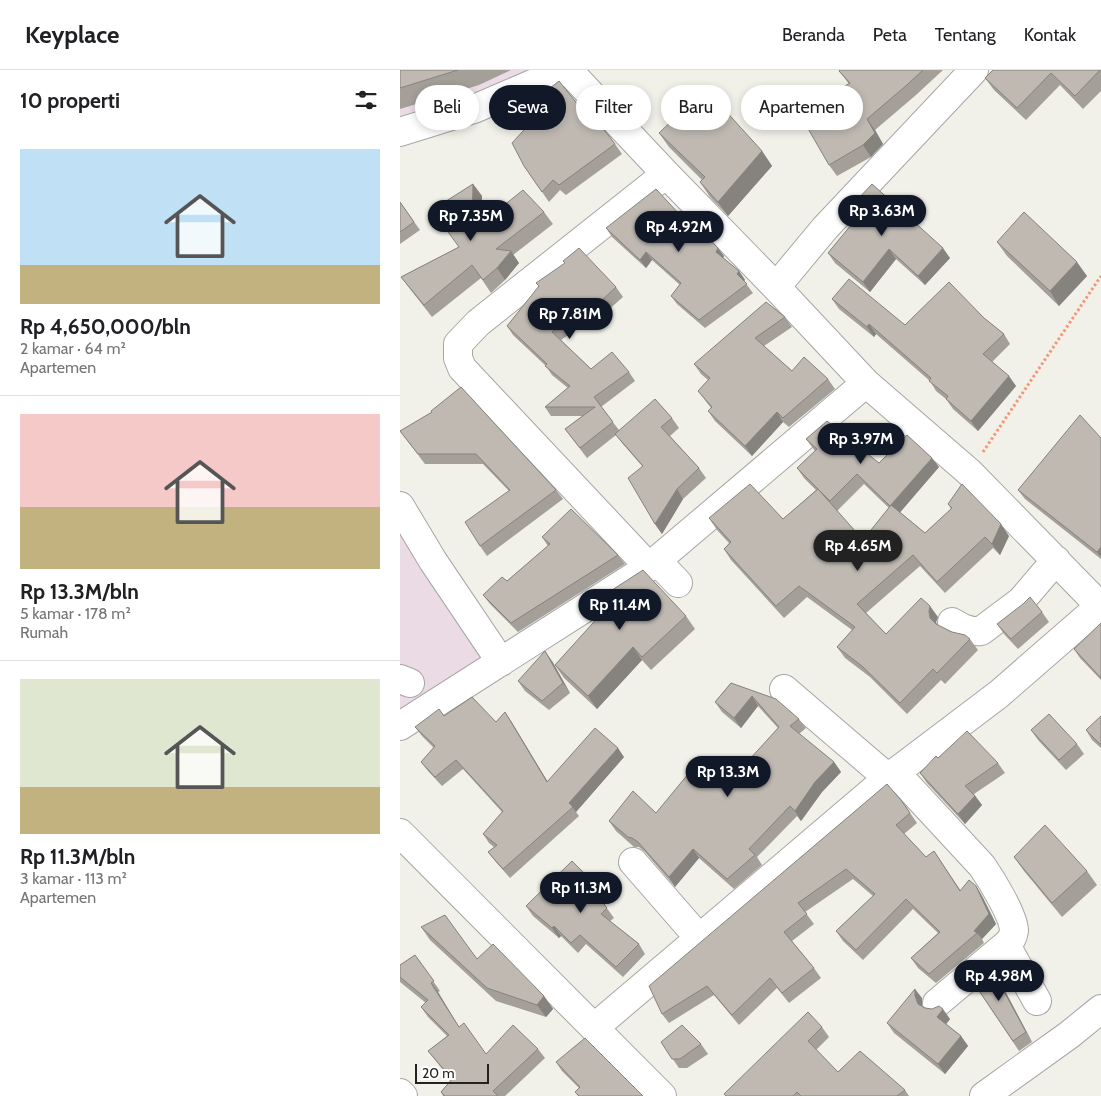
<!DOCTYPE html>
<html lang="id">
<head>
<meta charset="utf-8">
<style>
  :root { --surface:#fff; --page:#f2f2f2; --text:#202124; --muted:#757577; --line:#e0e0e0; --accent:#111827 }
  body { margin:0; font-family:Cabin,sans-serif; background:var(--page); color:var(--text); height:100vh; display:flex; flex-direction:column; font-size:19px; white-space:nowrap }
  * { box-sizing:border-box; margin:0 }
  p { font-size:16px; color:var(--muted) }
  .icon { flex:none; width:28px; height:28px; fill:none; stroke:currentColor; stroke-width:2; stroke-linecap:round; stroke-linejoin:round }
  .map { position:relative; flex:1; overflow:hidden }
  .drawer { display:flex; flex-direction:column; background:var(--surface); width:400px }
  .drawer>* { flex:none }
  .top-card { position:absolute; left:15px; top:15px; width:475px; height:45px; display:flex; gap:10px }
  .scale { position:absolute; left:15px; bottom:12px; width:74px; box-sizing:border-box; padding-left:5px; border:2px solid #222; border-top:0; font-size:14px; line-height:18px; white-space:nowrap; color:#222; -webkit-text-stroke:4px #fff; paint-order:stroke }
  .price { position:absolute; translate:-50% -42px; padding:0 11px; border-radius:18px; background:var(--accent); color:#fff; font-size:16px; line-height:32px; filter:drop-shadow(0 1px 2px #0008) }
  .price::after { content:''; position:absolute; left:50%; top:30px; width:15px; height:11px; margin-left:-8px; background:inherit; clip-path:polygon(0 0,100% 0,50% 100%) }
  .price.current { background:#222; color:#fff }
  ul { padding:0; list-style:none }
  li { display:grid; align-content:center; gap:10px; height:265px; padding:0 20px }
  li+li { border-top:1px solid var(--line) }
  li span { display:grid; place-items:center; height:155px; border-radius:0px; color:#555 }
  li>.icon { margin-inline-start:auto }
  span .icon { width:90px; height:90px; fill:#fffc; stroke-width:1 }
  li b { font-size:21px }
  h2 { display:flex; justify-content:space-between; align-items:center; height:60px; padding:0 20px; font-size:21px }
  .pill { padding:0 18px; border-radius:22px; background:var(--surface); box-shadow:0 2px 8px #0003; font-size:18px; line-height:45px }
  .pill.current { background:var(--accent); color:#fff }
  header { display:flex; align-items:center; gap:30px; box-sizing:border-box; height:70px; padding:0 25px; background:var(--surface); border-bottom:1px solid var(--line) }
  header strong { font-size:24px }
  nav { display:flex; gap:28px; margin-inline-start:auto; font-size:18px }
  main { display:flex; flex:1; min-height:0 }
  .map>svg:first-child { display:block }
  .industrial { fill:#eadbe5 }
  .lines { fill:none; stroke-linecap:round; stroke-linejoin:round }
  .minor-casing { stroke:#a6a6a6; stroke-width:30 }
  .path { stroke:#f69676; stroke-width:3; stroke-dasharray:2.5 2.5; stroke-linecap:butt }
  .minor { stroke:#fff; stroke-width:28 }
  .wall { fill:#a49f99; fill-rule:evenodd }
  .shaded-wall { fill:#86827d }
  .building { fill:#bfb9b2; stroke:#86827d }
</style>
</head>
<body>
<header>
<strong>Keyplace</strong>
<nav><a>Beranda</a><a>Peta</a><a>Tentang</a><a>Kontak</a></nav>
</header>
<main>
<section class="drawer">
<h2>10 properti<svg class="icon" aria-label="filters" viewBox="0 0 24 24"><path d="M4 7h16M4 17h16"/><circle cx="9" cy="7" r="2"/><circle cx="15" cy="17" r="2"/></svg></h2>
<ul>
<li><span style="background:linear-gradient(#bfe0f5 75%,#c2b280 0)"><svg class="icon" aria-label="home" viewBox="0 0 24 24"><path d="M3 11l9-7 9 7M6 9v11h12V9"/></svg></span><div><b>Rp 4,650,000/bln</b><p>2 kamar · 64 m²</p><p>Apartemen</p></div></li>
<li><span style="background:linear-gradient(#f6c9c9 60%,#c2b280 0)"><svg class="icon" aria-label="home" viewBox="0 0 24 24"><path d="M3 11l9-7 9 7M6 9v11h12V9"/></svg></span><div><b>Rp 13.3M/bln</b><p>5 kamar · 178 m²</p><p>Rumah</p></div></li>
<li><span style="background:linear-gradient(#dfe7d0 70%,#c2b280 0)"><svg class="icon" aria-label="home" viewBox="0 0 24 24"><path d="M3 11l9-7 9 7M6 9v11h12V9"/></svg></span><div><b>Rp 11.3M/bln</b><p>3 kamar · 113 m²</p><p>Apartemen</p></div></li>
</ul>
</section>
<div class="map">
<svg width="701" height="1026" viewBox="0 0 701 1026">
  <rect width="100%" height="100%" fill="#f1f0e9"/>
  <!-- industrial -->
  <path class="industrial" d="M0,0H164L0,61Z
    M0,423L101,592L0,657Z"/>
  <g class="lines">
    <defs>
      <path id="minor" d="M168,0L266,104L376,217L466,313L569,402L701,537
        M0,62L74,39L165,0
        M376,217L425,158L574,0
        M0,436L33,491L101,592
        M257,491L278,513
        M249,497L62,298L58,288V274L78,253L266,104
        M552,552C562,558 569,562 581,561L621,531L656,490
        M0,609L10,613
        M384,619L488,708
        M0,656L249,497L466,313
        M495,702L582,796C591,809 614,846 614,861C613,867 610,872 606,875L537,933
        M0,763L262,1026
        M233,792L300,869
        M606,875L637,931
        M195,957L488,708L599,624L700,536
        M0,1023L3,1026
        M584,1026L669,965L701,939"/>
    </defs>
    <!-- minor casing -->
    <use href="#minor" class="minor-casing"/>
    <!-- path -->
    <path class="path" d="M583,382L701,206"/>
    <!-- minor -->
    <use href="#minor" class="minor"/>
  </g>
  <!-- wall -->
  <path class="wall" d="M0,0H111L79,15L0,39Z
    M440,0H543L516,25L475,60L483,74L471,87L437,106L429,95L449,14L439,1Z
    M593,0H701V21L683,39L660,15L626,50L594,20L585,8Z
    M125,38L195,56L215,74L222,84L166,125L160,120L149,132L124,96L134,50Z
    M259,63L362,81L372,96L328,146L310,127L300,112L302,110L269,77Z
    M73,114L82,126L81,154L144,142L153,154L113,185L119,193L105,210L91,223L81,208L32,247L10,219L1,207L59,177Z
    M0,132L20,160L0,174Z
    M280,145L324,186L323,188L339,201L345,210L344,211L353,223L305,258L277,234L271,226L280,215L252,190L246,198L212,167L206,158Z
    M442,146L550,188L525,215L496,189L470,222L435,193L428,183L450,157Z
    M597,172L687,206L659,236L607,186Z
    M216,217L223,227L206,242L204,241L161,270L191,299L229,302L235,311L201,337L219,360L272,348L279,358L270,366L299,398L306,408L283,429L262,464L255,454L242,396L222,373L216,365L187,388L165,359L182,346H151L145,337L168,318L152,305L146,296L113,265L107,256Z
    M432,229L505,255L584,248L604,264L610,274L592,292L616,316L578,361L553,339L546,329L536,321L530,311L476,264L474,267L439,239Z
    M385,247L392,257L364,276L392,301L428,309L435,319L389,357L383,352L352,386L315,351L308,341L311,338L298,321L308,310L301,304L294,294Z
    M32,342L156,420L163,429L87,486L80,476L109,421L83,394H25L0,361Z
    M701,368V489L625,429L618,420Z
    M406,369L479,393L539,397L500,442L525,463L551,439L548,434L609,466L600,485L593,478L545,523L520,496L466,543L486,564L538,547L536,552L537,555L552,562L570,569L578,580L545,614L541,610L507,644L470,607L445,588L437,577L452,560L407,527L384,548L331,490L324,479L329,473L317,460L309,448L383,449L416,420L404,408L397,398L415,381ZM464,414L489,438L463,470L437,441Z
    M142,467L218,485L225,494L118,562L90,534L83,525L107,511L148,476Z
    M192,533L286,546L295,559L251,600L242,590L197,639L164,608L155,595L201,545Z
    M642,542L649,552L618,579L604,564L597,554Z
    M701,553V610L680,588L674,579Z
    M152,591L170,623L149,640L125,621L118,611Z
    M331,613L399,649L406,658L399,664L434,692L441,702L422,722L401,751L397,746L357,787L362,795L334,819L299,788L275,817L245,782L239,777H234L216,761L209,751L256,743L328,719L378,658L358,636L341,658L322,642L315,632Z
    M44,646L96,652L111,651L148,712L224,687L176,742L179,746L110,808L95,791L88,782L94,777L89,773L83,764L102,742L63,699L42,716L28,701L21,692L34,678L22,666L15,657Z
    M701,646V678L692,670L686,660Z
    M631,660L677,674L684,684L666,700L638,670Z
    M538,688L598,693L605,703L574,724L582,735L565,754L527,713L520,703Z
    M501,730L517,753L504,764L526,787L534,781L561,821L576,816L582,826L596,854L582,869L584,873L536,913L518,898L511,888L538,863L513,839L463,890L443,871L436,861L473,826L453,809L405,842L414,854L392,871L414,898L421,908L389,933L377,918L339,955L314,925L269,953L262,944Z
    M614,787L687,801L697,815L662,847L624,801Z
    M201,823L198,826L214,848L210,851L239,874L245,884L223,907L186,874L178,883L161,866L159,868L133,846L126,836Z
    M21,857L144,926L153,939L146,947L96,931L30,870Z
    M15,885L40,921L38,922L59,957L86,984L138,979L145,988L105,1026H43L41,1022L51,1010L28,981L47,966L28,947L21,937L26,933L0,912V895Z
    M596,904L632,972L619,981L571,909Z
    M522,928V936L550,949L546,954L561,966L568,976L545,1004L494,963L487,953Z
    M422,957L429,967L416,980L438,1002L505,1020L509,1026H325Z
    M261,972L301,974L308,984L287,998H279Z
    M156,992L243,1026H178L175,1022L179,1018L162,1001Z"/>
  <!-- shaded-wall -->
  <path class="shaded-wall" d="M467,49L475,60L483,74L471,87L463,75Z
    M362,81L372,96L328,146L318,132Z
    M73,114L82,126L80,173L72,161Z
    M318,178L324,186L322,190L316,182Z
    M543,178L550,188L525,215L518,206Z
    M489,179L496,189L470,222L463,212Z
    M111,181L119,193L105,210L97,198Z
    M246,182L252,190L246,198L240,190Z
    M677,192L687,206L659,236L650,221Z
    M339,201L345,210L343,212L337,204Z
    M469,254L476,264L474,267L467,257Z
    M609,306L616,316L578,361L571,351Z
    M377,342L383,352L352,386L345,376Z
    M532,388L539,397L497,446L490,436Z
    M277,419L283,429L262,464L255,454Z
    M601,454L609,466L600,485L592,474Z
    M701,477V487L697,482Z
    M530,536L538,547L536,552L538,559L530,548L529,541Z
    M233,577L242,590L197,639L188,626Z
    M145,581L152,591L170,623L163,613Z
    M352,626L358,636L341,658L334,648Z
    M105,642L111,651L153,721L147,712Z
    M218,678L224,687L176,742L169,733Z
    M434,692L441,702L422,722L401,751L395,741L415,712Z
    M575,726L582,735L565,754L558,744Z
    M293,779L299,788L275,817L269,807Z
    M194,813L201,823L197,826L191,816Z
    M576,816L582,826L596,854L582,869L577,863L574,861Z
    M154,856L161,866L159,868L152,858Z
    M589,894L596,904L632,972L626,962Z
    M31,913L38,922L65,967L59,957Z
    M515,919L522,928V936L518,934L515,926Z
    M144,926L153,939L146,947L137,935Z
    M543,939L550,949L544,957L537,947Z
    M561,966L568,976L545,1004L538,994Z"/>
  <!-- building -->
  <path class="building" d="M0,0H58L0,18Z
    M440,0H523L508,14L467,49L475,63L463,75L429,95L399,43L450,13L439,1Z
    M593,0H700L675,26L651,3L617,38L585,8Z
    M159,11L195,56L198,52L215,74L159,115L153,110L142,122L124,96L112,73L134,49L125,38Z
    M303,21L322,37L362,81L318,132L300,112L305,107L259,63Z
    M73,114L72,161L123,120L144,142L96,179L111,181L97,198L83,210L72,195L24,235L1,207L59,177L32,140Z
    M472,114L543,178L518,206L489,179L463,212L428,183L451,155L442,146Z
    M256,119L280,145L283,141L318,178L316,182L339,201L337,204L347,214L299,250L271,226L281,213L246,182L240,190L206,158Z
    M0,132L14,152L0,162Z
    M624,142L677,192L650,221L597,172Z
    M179,178L216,217L199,233L198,231L152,262L191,299L212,282L229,302L194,327L213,352L180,378L165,359L195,337H145L170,316L145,296L147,294L107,256L139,216L136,213L165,193L163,191Z
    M449,209L505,255L549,212L584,248L604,264L583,284L609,306L571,351L546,329L548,326L529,311L531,308L469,254L467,257L432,229Z
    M366,232L385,247L355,268L392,301L404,287L428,309L383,348L377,342L345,376L308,341L312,337L298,321L310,308L294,294Z
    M61,317L156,420L80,476L65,452L110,420L76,384H18L0,361L32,342L31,341Z
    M255,329L272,348L261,357L299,398L277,419L255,454L228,408L243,396L215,364Z
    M680,345L701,368V477L697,482L618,420Z
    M427,351L479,393L507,365L532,388L490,436L457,404L430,431L397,398L417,379L406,369Z
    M350,414L383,449L418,419L463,470L491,435L525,463L552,438L548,434L562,414L601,454L592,474L585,467L537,512L513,485L457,534L486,564L521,528L530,536L529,541L530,548L536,554L552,562L565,565L570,569L537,603L533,599L500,633L462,596L437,577L455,557L399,516L376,536L324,479L331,472L309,448Z
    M171,439L218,485L111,553L83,525L102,507L107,511L150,474L142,467Z
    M243,500L286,546L242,587L233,577L188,626L155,595L202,543L192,533Z
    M630,527L642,542L611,569L597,554L623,534Z
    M701,553V608L674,579Z
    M145,581L163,613L142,631L118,611Z
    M331,613L376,629L399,649L390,656L434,692L415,712L395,741L390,736L349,779L355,785L327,809L293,779L269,807L238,772L232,768L228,767L209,751L233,721L256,743L298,692L328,719L338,702L379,657L352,626L334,648L315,632Z
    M72,627L96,652L105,642L147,712L195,658L218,678L169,733L173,737L103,799L88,782L97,775L83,764L103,741L56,690L35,707L21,692L35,676L15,657L39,639L44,646Z
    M649,644L677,674L659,690L631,660Z
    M701,646V675L686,660Z
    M567,661L598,693L565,716L575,726L558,744L520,703L536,686L538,688Z
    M487,714L501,730L510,743L496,755L526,787L534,781L560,821L569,810L576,816L589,844L574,861L577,863L529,904L511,888L540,862L506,829L456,880L436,861L475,824L446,799L398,833L407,844L384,862L414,898L382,923L370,908L332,945L307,916L262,944L249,916Z
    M645,755L687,801L652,833L614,787Z
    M172,791L194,813L191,816L207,838L201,844L239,874L216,897L180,865L171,873L154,856L152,858L126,836Z
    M45,845L77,889L93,874L144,926L137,935L87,918L21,857Z
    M15,885L34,911L31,913L59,957L64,953L86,984L113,955L138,979L93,1021L98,1026H45L41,1022L52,1009L28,981L49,965L21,937L28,930L0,907V895Z
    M589,894L626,962L613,971L571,909Z
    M515,919V926L518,934L525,938L532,939L539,936L543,939L537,947L561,966L538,994L487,953Z
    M408,942L422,957L408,971L438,1002L460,981L505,1020L497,1026H401L397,1022L393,1026H326L324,1024Z
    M282,955L301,974L280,989H272L261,972Z
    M185,968L243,1026H179L175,1022L180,1017L156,992Z"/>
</svg>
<div class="scale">20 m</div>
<b class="price" style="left:482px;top:167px">Rp 3.63M</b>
<b class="price" style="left:71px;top:172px">Rp 7.35M</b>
<b class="price" style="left:279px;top:183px">Rp 4.92M</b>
<b class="price" style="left:170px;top:270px">Rp 7.81M</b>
<b class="price" style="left:461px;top:395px">Rp 3.97M</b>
<b class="price current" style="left:458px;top:502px">Rp 4.65M</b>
<b class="price" style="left:220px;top:561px">Rp 11.4M</b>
<b class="price" style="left:328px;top:728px">Rp 13.3M</b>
<b class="price" style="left:181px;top:844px">Rp 11.3M</b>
<b class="price" style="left:599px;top:932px">Rp 4.98M</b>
<div class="top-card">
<a class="pill">Beli</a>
<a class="pill current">Sewa</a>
<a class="pill">Filter</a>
<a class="pill">Baru</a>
<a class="pill">Apartemen</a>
</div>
</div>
</main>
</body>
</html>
